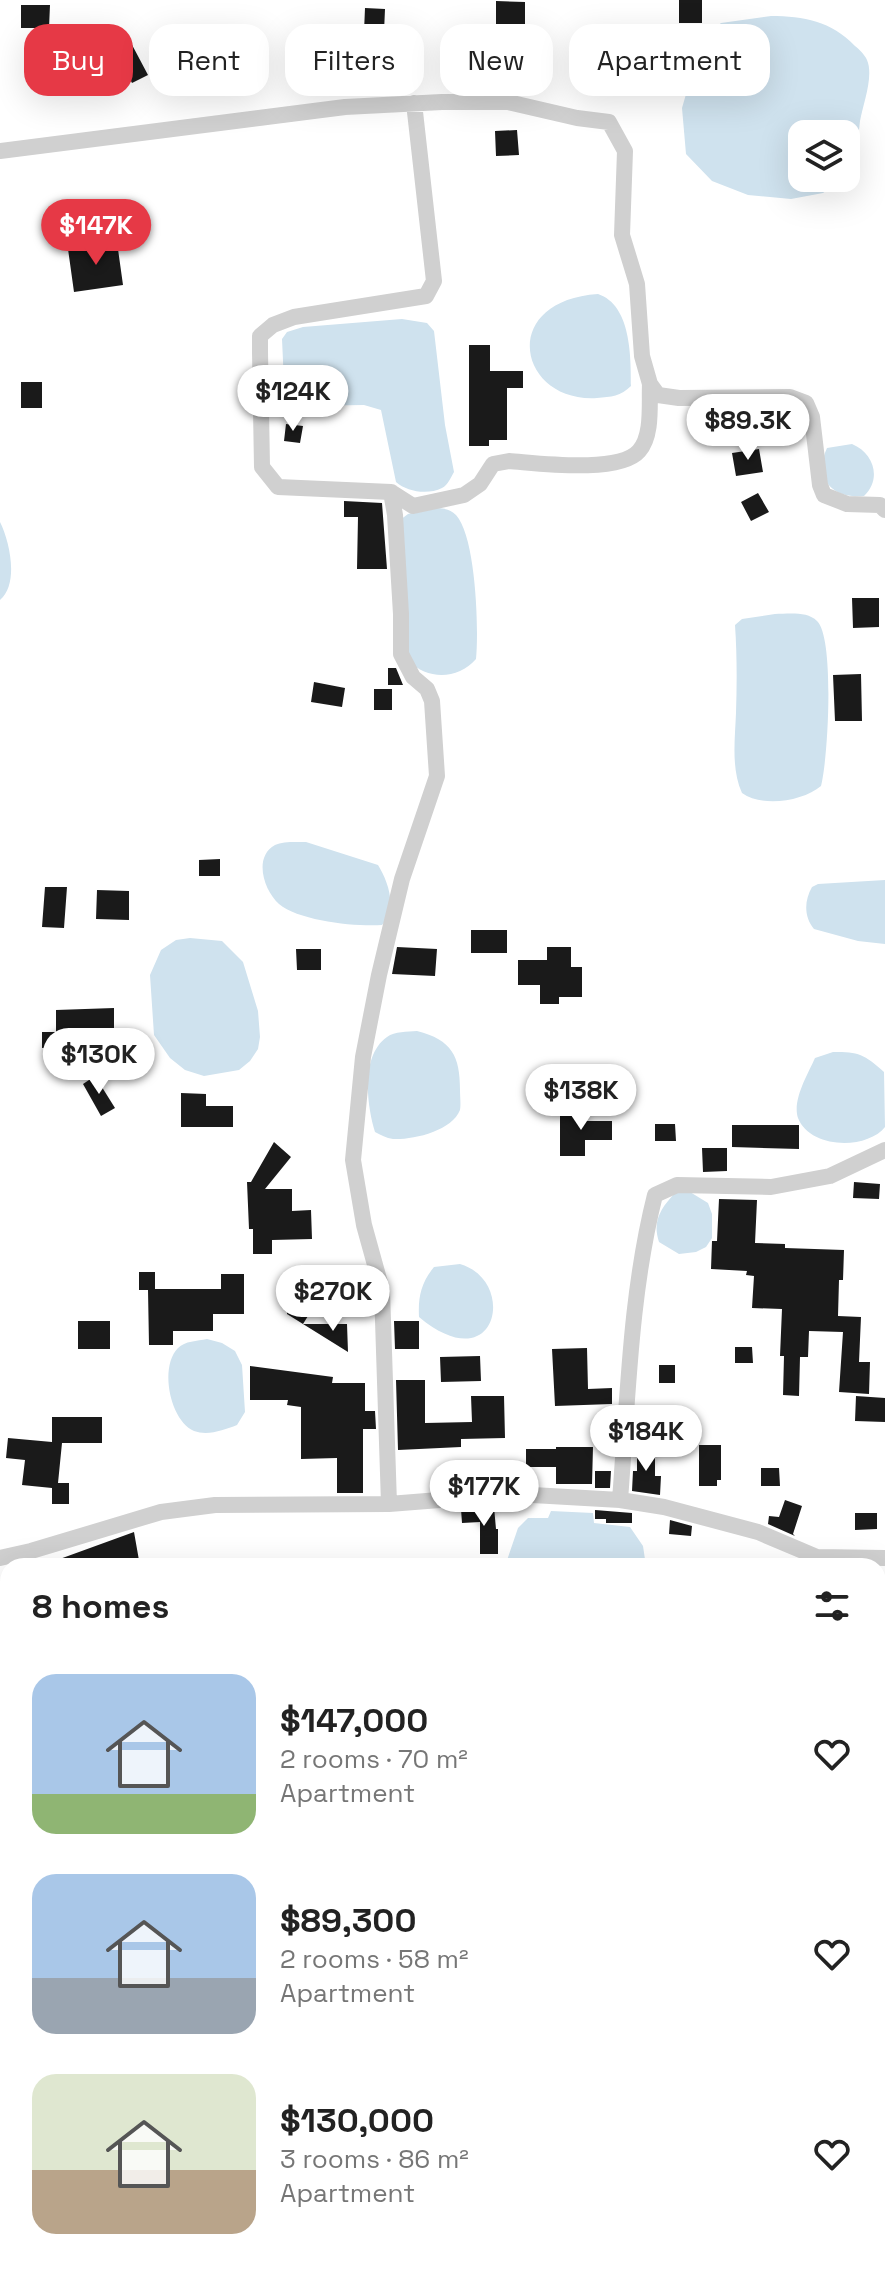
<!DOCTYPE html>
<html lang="en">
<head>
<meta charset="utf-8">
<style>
  :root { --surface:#fff; --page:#f2f2f2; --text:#222; --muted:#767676; --accent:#e63946 }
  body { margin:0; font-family:"Space Grotesk",sans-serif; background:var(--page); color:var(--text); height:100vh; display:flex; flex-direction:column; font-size:30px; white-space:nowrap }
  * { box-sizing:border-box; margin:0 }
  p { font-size:26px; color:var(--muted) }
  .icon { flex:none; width:44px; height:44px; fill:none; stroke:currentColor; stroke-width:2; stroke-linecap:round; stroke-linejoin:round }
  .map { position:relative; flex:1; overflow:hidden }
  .drawer { position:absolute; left:0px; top:1558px; width:886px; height:714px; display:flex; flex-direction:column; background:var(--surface); border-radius:24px 24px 0 0; box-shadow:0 8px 32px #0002 }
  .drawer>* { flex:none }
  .hud { position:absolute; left:24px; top:24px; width:838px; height:72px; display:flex; gap:16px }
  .buttons { position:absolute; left:788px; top:120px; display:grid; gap:16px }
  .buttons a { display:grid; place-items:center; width:72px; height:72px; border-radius:16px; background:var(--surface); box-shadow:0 8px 32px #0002; font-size:40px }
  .price { position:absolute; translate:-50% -68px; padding:0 18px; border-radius:28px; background:#fff; color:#222; font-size:26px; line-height:52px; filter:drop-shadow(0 2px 4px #0008) }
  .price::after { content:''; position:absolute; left:50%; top:48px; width:24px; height:18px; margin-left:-12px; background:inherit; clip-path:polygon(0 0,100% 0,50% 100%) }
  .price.active { background:var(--accent); color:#fff }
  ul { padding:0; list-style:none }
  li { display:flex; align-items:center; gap:24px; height:200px; padding:0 32px }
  li span { display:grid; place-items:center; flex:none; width:224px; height:160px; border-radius:24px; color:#555 }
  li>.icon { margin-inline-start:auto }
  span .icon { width:96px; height:96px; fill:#fffc; stroke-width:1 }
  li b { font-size:34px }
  h2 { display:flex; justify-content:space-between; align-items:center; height:96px; padding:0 32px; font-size:34px }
  .chip { padding:0 28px; border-radius:24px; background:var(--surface); box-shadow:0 8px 32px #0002; font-size:28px; line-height:72px }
  .chip.active { background:var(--accent); color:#fff }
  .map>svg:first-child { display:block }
  .water { fill:#cfe2ee }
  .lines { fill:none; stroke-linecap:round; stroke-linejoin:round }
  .canal { stroke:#cfe2ee; stroke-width:20 }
  .building { fill:#1a1a1a }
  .minor { stroke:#d0d0d0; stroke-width:16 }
  .tertiary { stroke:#d0d0d0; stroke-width:20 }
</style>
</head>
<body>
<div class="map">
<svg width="885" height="2271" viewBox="0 0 885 2271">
  <rect width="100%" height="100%" fill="#fff"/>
  <!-- water -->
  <path class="water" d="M771,16C804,16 831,21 855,46C859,49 865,55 867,60C874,76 863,104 860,121C858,138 857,161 846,175V134H802V178H843L823,193L791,199L748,195L712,181L686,154L682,108L702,39L721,23Z
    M598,294C631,305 631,356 631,386C621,396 611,397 597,398C518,403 497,301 598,294Z
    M402,319L427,323L434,331L445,425L454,472C451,477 448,485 442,488C428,495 407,492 396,482L381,410L364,405L299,406L287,395L284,383L282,339L287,332L303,327Z
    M852,444C874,453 882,479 864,496C832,499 813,478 827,448Z
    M432,508C441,508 449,508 456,515C476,537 479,629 476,659C458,680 427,680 409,661L400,520L408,514Z
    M0,522C10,542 19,584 0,600Z
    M775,614C788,614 807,611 817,621C835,638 828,760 821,786C803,801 763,808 742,793C731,769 735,739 736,713C737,683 737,654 735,625L742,619Z
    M306,842L378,865C388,881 398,909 382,925C357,927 299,921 279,904C264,891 253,857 275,845C283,841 297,842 306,842Z
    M885,880V944L858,941L814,929C804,917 804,901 812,887L818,884Z
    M190,938L222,941L243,962L258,1011L260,1037L258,1049L250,1061L239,1070L204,1076L185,1070L170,1058L154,1035L150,975L161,950L176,940Z
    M417,1031C452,1040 460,1056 460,1090C460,1096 461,1105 460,1110C452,1131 413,1140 393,1139C386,1138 381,1135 375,1132C367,1106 360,1056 387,1037C395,1031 407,1032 417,1031Z
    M833,1052C859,1052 864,1054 884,1072L885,1127C867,1150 810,1149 798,1118C792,1100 808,1074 815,1058Z
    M690,1192L708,1203L712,1214V1238L706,1247L696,1252L679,1254L659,1242C652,1221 661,1208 675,1193Z
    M460,1264C518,1281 497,1382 419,1317C418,1297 421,1283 434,1267Z
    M207,1339L222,1343L235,1351L242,1365L245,1412L237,1425C224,1430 208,1436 194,1431C170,1421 159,1367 178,1348C185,1341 197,1341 207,1339Z
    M551,1511L593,1513L594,1523L630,1527L643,1546L646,1566H505L518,1528L528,1518H548Z"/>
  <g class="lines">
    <!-- canal -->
    <path class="canal" d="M0,2006L8,2035
      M99,2264L103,2271"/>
  </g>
  <!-- building -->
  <path class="building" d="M679,0H702V23H679Z
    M496,1L525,2V27L496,26Z
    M21,5H50L49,28H21Z
    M365,8L385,9L384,32H364Z
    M130,41L148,75L132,83L114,49Z
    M517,130L519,155L496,156L495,131Z
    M117,242L123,285L74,292L68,249Z
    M469,345H490V371H523V388H507V440H489V446H469Z
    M21,382H42V408H21Z
    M286,424L303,426L300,443L284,441Z
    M759,449L763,472L736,476L732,453Z
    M758,493L769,512L751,521L741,502Z
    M344,501L382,503L387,569H357L358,517H344Z
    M852,598H879V627L853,628Z
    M388,668H396L403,685H388Z
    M861,674L862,721H835L833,675Z
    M314,682L345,688L342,707L311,702Z
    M374,689H392V710H374Z
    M220,859V876H199V860Z
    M45,887H67L64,928L42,927Z
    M97,890L129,891V920L96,919Z
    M471,930H507V953H471Z
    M397,947L437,949L435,976L392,974Z
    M547,947H571V967H582V997H559V1004H540V985H518V960H547Z
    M296,949H321V970H297Z
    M114,1008V1040H88V1054H65V1047L42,1048V1032H56V1010Z
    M95,1076L115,1108L101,1116L83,1084Z
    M181,1093L206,1094V1106H233V1127H181Z
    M560,1111H586V1121H612V1140H585V1156H560Z
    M655,1124H675L676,1141H655Z
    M732,1125H799V1149L732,1147Z
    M274,1142L291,1157L265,1189H292V1211L311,1210L312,1239L272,1240V1254H253V1229H249L247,1182H251Z
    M702,1148H727V1171L703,1172Z
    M854,1182L880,1184L879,1199L853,1198Z
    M719,1199L757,1200L755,1243L785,1244V1248L844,1250L843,1280H839L838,1316L861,1317L859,1362H870L869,1394L839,1392L843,1332L809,1331L808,1357H800L799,1396L783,1395L784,1356H780L782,1309L752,1308L754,1276L746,1275L747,1271L711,1269L712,1241H717Z
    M139,1272H155V1289H221V1274H244V1314H213V1331H173V1345H149L148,1290H139Z
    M304,1284L318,1293L309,1306L313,1308L303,1324L287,1314V1308Z
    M78,1321H110V1349H78Z
    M394,1321H419V1349H395Z
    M303,1324H347L348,1352Z
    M735,1347H752L753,1363H735Z
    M587,1348L588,1389L612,1388V1404L555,1406L552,1349Z
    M480,1356L481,1381L441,1382L440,1357Z
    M659,1365H675V1383H659Z
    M250,1366L333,1377L332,1383H365V1411H375L376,1429H363V1493H337V1458L301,1459V1407L287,1405L288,1400H250Z
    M396,1380H425V1423L472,1422L471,1396H504L505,1438L461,1439V1447L398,1450Z
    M856,1396L885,1398V1422L855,1421Z
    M52,1417H102V1443H62L58,1483H69V1504H52V1488L22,1485L25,1460L6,1458L8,1438L52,1442Z
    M699,1445H721V1480H717V1486H699Z
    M556,1447H593L592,1484H556V1467H526V1449H556Z
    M637,1449H655V1476H661L660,1495L632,1491L633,1471H637Z
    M761,1468H779L780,1486H761Z
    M595,1471H611L610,1488H595Z
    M785,1500L802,1506L793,1534L795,1536L768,1524L769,1516L779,1517Z
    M494,1507L496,1529H498V1554H480V1522L462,1523L461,1509Z
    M595,1510L632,1513V1523H606V1519H595Z
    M855,1513H877V1529L855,1530Z
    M670,1520L692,1526L691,1536L669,1534Z
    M134,1532L140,1566H47L46,1564Z"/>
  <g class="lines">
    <!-- minor -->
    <path class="minor" d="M0,151L345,107L442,102H508L577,118L609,122L625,151L622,235L637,284L642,356L650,384L658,395L679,398L790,397L806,403L812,417L820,485L824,495L847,504L880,505L885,510
      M391,492L413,506L464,495L480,484L493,464L509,461C538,463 619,474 639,451C653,435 649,404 650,384
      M620,1500C628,1398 630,1294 655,1195L677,1185L771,1187L830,1176L885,1150
      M389,1504L382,1290L364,1225L353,1160L363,1057L379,975L402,879L437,776L432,701L427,689L413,677L401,654V614L395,515L391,492L278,487L262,467L260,352V336L273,325L294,317L426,296L434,281L414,103
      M0,1558L31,1551L161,1512L215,1505L389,1504L515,1494L620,1500L664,1507L758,1532L817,1557L885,1558
      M487,2271L502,2267L663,2271"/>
    <!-- tertiary -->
    <path class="tertiary" d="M0,2105L8,2128
      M54,2264L57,2271"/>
  </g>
</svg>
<div class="buttons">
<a><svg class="icon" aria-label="layers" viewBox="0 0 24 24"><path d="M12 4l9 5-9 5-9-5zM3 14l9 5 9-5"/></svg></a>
</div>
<b class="price active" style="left:96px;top:267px">$147K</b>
<b class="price" style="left:293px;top:433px">$124K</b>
<b class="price" style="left:748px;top:462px">$89.3K</b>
<b class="price" style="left:99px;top:1096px">$130K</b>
<b class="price" style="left:581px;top:1132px">$138K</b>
<b class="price" style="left:333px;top:1333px">$270K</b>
<b class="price" style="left:646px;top:1473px">$184K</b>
<b class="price" style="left:484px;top:1528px">$177K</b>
<div class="hud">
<a class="chip active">Buy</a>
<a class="chip">Rent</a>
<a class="chip">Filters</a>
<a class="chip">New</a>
<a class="chip">Apartment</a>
</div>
<section class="drawer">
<h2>8 homes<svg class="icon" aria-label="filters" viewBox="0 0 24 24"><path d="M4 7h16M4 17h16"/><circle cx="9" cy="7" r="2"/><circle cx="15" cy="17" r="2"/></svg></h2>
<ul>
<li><span style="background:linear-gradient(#a9c7e8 75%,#8fb573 0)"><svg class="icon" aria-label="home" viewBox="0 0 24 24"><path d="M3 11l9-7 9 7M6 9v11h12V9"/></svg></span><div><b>$147,000</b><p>2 rooms · 70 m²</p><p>Apartment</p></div><svg class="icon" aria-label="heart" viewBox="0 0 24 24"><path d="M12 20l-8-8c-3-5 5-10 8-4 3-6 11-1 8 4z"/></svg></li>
<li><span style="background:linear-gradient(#a9c7e8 65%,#9aa5b1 0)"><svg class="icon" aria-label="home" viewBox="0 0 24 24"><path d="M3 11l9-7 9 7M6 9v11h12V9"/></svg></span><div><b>$89,300</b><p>2 rooms · 58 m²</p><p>Apartment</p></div><svg class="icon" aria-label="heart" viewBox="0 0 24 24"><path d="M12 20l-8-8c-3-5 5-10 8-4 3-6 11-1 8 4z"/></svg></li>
<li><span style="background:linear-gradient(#dfe7d0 60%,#b9a48a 0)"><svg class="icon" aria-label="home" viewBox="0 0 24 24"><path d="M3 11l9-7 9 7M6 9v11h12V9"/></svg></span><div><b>$130,000</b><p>3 rooms · 86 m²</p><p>Apartment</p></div><svg class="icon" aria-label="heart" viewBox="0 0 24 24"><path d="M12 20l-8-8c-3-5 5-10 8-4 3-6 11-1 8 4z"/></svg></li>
</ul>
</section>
</div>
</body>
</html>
